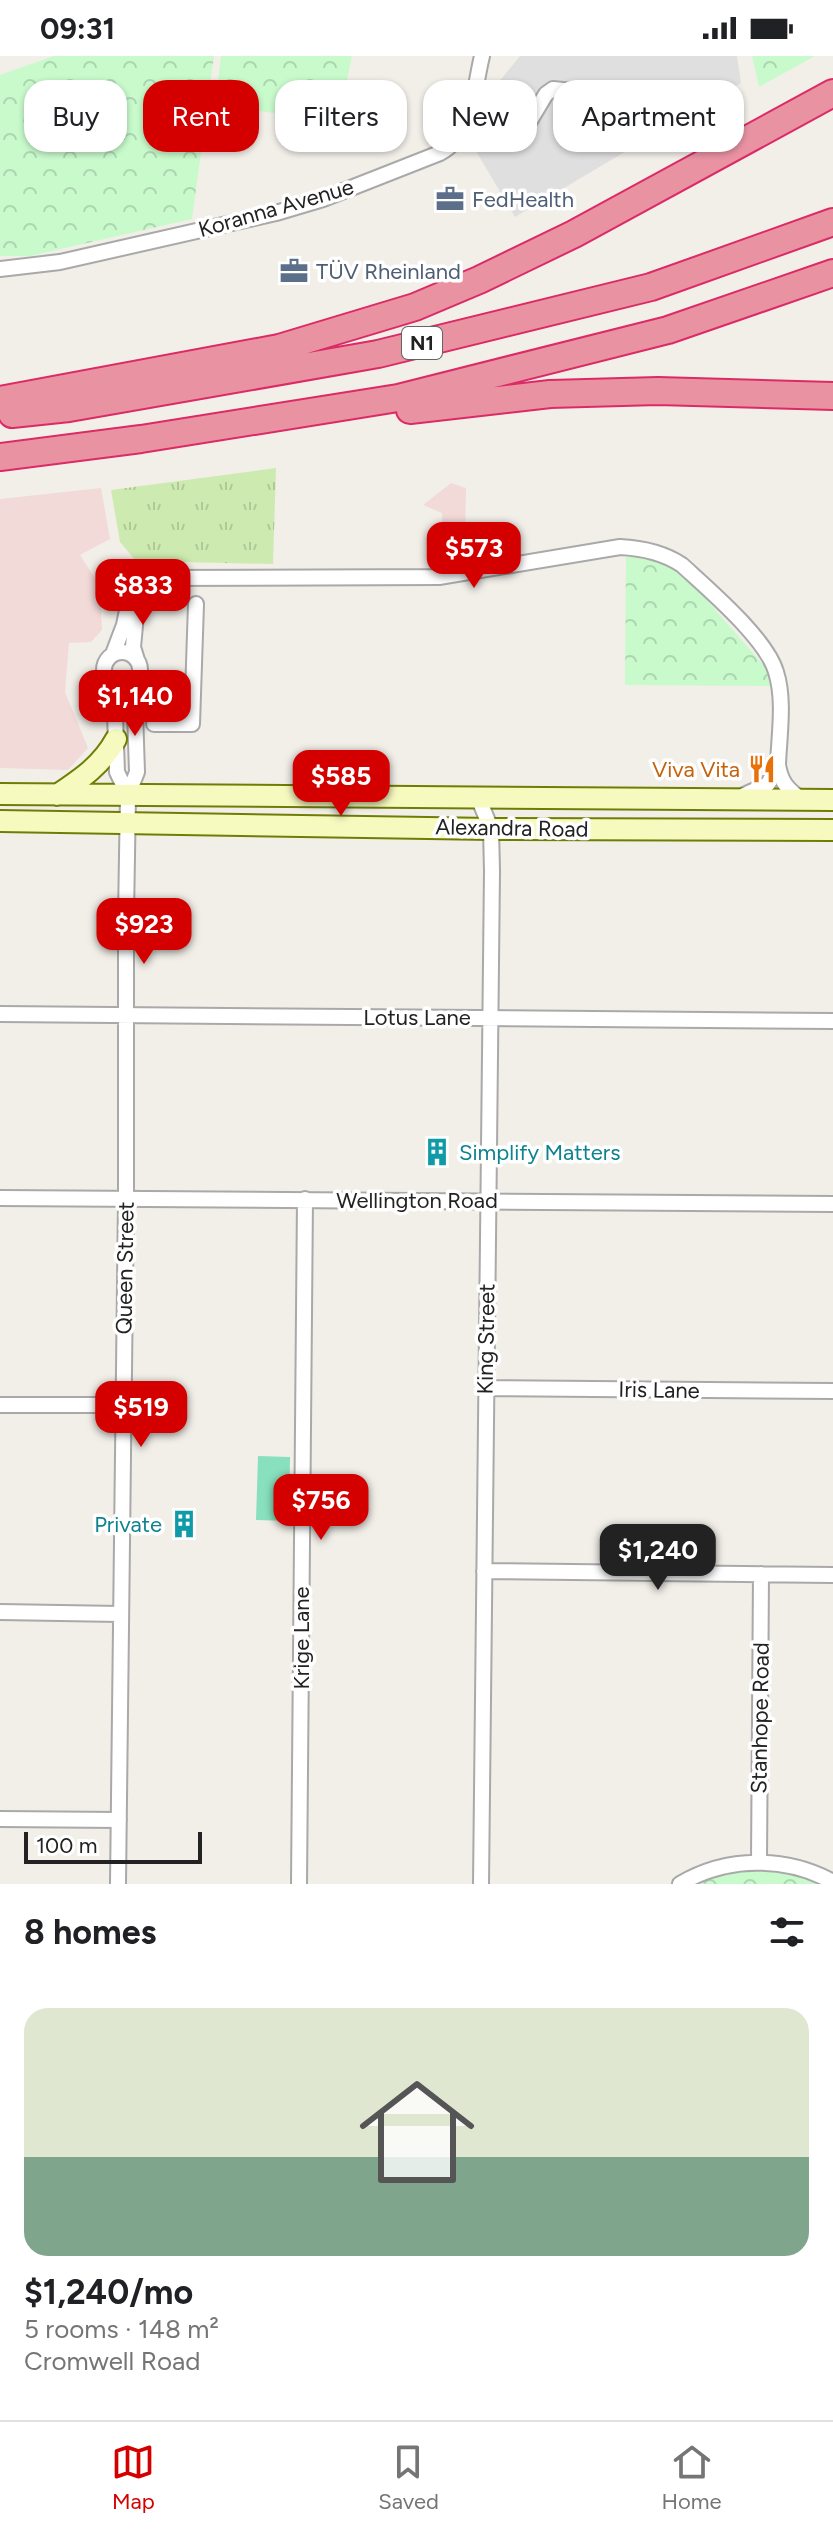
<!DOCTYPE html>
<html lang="en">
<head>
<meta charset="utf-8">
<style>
  :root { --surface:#fff; --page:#f6f6f6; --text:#202124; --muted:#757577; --line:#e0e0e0; --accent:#d40000 }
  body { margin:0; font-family:Figtree,sans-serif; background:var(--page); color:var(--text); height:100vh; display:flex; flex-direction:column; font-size:30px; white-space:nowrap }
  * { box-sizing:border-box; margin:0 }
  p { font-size:26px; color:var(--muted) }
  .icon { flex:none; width:44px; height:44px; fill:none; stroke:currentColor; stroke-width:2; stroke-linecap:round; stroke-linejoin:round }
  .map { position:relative; height:1828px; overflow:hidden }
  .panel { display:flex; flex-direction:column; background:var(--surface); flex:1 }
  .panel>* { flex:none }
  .hud { position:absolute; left:24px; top:24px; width:786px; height:72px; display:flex; gap:16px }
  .scale { position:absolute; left:24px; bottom:20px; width:178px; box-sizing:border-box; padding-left:8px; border:4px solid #222; border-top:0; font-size:22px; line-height:28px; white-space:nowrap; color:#222; -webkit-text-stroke:6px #fff; paint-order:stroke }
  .price { position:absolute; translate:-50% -68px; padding:0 18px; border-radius:16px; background:var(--accent); color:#fff; font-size:26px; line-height:52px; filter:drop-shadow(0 2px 4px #0008) }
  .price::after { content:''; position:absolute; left:50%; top:48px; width:24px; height:18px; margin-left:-12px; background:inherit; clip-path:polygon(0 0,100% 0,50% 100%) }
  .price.current { background:#222; color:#fff }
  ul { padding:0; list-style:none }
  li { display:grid; align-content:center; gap:16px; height:424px; padding:0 24px }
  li+li { border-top:2px solid var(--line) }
  li span { display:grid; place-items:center; height:248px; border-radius:24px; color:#555 }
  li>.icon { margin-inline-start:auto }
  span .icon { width:144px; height:144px; fill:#fffc; stroke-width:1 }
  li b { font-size:34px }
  h2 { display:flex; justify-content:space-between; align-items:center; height:96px; padding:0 24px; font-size:34px }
  .chip { padding:0 28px; border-radius:24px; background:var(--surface); box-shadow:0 2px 6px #0004; font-size:28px; line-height:72px }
  .chip.current { background:var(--accent); color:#fff }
  .status { display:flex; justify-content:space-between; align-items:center; height:56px; padding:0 40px; background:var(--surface); direction:ltr }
  .status svg { height:22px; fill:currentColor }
  .dock { display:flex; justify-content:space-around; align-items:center; height:112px; border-top:2px solid var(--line); background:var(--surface); font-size:22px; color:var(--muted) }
  .dock a { display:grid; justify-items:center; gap:4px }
  .dock .current { color:var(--accent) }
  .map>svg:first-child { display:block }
  .residential { fill:#e0dfdf }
  .commercial { fill:#f2dad9 }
  .grass { fill:url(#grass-tufts) }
  .park { fill:url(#park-crowns) }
  .pitch { fill:#88e0be }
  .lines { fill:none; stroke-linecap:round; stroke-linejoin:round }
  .street-casing { stroke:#a9a9a9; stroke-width:18 }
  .secondary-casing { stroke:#707d05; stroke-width:24 }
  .highway-casing { stroke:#dc2a67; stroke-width:30 }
  .street { stroke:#fff; stroke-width:14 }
  .secondary { stroke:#f7fabf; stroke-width:20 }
  .highway { stroke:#e892a2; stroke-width:26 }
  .labels { text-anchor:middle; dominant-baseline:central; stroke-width:7; stroke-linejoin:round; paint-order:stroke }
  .shield { fill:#fff; stroke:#646464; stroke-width:2 }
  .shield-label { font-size:20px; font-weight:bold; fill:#222 }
  .service-label { font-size:22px; fill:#4e5e75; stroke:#fff; text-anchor:start }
  .street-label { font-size:22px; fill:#222; stroke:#fff }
  .food-label { font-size:22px; fill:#c56008; stroke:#fff; text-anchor:end }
  .culture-label { font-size:22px; fill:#0d838f; stroke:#fff; text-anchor:start }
</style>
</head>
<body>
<div class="status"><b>09:31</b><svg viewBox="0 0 49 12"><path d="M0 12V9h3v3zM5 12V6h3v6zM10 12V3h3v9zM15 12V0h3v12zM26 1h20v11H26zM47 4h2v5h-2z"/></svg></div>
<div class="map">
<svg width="833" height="1828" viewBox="0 0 833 1828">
  <defs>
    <pattern id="grass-tufts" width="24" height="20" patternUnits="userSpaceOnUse" patternTransform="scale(2)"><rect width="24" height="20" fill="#cdebb0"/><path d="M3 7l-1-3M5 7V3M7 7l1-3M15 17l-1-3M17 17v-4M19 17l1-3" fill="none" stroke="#b0c997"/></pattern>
    <pattern id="park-crowns" width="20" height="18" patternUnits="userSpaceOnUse" patternTransform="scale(2)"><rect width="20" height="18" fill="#c8facc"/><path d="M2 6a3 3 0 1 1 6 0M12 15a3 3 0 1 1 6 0" fill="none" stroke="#acd6af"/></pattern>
  </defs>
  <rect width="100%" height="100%" fill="#f2efe9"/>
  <!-- residential -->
  <path class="residential" d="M520,0H737L741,27L515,161L473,90L489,38Z"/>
  <!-- commercial -->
  <path class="commercial" d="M451,427L466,432L465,485L443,487L442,457L423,449Z
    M101,432L110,483L80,499L100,530L102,574L91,586L69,587L65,636L88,692L68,714L0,712V443Z"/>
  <!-- grass -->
  <path class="grass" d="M276,412L273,508L136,505L120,486L111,434Z"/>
  <!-- park -->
  <path class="park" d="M54,0H214L192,163L30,200H0V19Z
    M221,0H352L338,67L215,48Z
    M752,0H815L759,31Z
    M626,500L669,507L685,519L766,612L771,630L625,629Z
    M759,1812L797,1818L820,1828H686L722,1816Z"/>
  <!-- pitch -->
  <path class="pitch" d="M258,1400L290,1401L289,1465L256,1464Z"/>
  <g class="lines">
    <defs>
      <path id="street" d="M465,70L525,73L546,38L553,33L611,39L627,70L631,72L700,34
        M0,213L60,206L276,157L323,143L440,97C473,80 474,32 482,0
        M125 526a12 12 0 1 1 24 0a12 12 0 1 1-24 0Z
        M149,522L439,521L620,491C641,492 664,497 682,509C708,533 766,582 776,616C785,644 779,680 778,709C781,726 787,733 801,743
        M104 614a18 18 0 1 1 36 0a18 18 0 1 1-36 0Z
        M113,598L124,569L128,549
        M137,604L133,591L138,538
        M114,630L117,716L128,739
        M154,668H192L196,548
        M744,739L768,728L778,709
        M478,741L491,773L492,815L481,1828
        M0,958L833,965
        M0,1142L833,1148
        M486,1332L833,1335
        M0,1349H122
        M484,1515L833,1519
        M0,1556L120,1558
        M0,1763L119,1764
        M759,1806L761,1518
        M118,1828L126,1143V860L128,739L137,716L135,656L137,625
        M299,1828L305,1143
        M680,1828C727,1800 786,1800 833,1826"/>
      <path id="secondary" d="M0,738L833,744
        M57,739C81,723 102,709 116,683
        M0,765L491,773L833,774"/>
      <path id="highway" d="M0,344L279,292L415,251L479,224L574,178L833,37
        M410,354L550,338L658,335L833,340
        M12,358L69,352L378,298L651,231L833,166
        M0,401L141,383L398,342L668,274L833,217"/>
    </defs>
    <!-- street casing -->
    <use href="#street" class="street-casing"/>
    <!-- secondary casing -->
    <use href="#secondary" class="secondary-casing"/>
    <!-- highway casing -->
    <use href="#highway" class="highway-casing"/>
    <!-- street -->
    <use href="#street" class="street"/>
    <!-- secondary -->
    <use href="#secondary" class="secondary"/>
    <!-- highway -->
    <use href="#highway" class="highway"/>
  </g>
  <!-- icons -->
  <defs>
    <symbol id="office-bare" viewBox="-9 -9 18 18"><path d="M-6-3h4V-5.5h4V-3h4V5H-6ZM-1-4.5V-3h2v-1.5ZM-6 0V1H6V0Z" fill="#5c6f8a" stroke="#fff" stroke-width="2.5" paint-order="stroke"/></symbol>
    <symbol id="restaurant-bare" viewBox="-9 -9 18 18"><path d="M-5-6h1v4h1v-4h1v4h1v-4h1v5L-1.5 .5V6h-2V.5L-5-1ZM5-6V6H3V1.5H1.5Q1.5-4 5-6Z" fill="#e8710a" stroke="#fff" stroke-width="2.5" paint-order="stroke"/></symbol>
    <symbol id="building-bare" viewBox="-9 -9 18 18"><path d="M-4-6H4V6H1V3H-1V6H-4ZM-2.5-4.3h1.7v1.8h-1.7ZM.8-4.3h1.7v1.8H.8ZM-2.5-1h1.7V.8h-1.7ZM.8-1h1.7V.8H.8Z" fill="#0f9aa8" stroke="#fff" stroke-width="2.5" paint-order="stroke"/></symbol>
  </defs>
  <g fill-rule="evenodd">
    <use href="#office-bare" x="430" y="123" width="40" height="40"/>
    <use href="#office-bare" x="274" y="195" width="40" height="40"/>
    <use href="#restaurant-bare" x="742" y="693" width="40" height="40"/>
    <use href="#building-bare" x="417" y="1076" width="40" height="40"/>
    <use href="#building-bare" x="164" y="1448" width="40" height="40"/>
  </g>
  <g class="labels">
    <!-- shield labels -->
    <rect class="shield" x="402" y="271" width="40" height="32" rx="6"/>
    <g class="shield-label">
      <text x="422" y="287">N1</text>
    </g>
    <!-- service labels -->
    <g class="service-label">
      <text x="472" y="143">FedHealth</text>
      <text x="316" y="215">TÜV Rheinland</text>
    </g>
    <!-- street labels -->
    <g class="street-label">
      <text transform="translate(276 152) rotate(-16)">Koranna Avenue</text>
      <text transform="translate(512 772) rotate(1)">Alexandra Road</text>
      <text x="417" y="961">Lotus Lane</text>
      <text x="417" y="1144">Wellington Road</text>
      <text transform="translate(125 1212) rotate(-89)">Queen Street</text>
      <text transform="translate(486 1283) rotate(-89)">King Street</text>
      <text transform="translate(659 1334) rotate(1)">Iris Lane</text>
      <text transform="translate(301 1582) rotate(-90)">Krige Lane</text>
      <text transform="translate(760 1662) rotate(-89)">Stanhope Road</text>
    </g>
    <!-- food labels -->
    <g class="food-label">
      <text x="740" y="713">Viva Vita</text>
    </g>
    <!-- culture labels -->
    <g class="culture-label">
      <text x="459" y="1096">Simplify Matters</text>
      <text x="162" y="1468" text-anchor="end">Private</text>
    </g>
  </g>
</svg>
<div class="scale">100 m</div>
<b class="price" style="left:474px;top:534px">$573</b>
<b class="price" style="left:143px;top:571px">$833</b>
<b class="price" style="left:135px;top:682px">$1,140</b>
<b class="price" style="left:341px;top:762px">$585</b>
<b class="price" style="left:144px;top:910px">$923</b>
<b class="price" style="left:141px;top:1393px">$519</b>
<b class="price" style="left:321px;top:1486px">$756</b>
<b class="price current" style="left:658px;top:1536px">$1,240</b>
<div class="hud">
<a class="chip">Buy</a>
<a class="chip current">Rent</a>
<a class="chip">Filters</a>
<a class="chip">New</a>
<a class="chip">Apartment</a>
</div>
</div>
<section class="panel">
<h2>8 homes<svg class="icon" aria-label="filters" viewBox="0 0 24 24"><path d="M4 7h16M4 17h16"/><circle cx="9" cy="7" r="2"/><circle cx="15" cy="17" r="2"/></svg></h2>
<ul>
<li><span style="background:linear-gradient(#dfe7d0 60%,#7fa58c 0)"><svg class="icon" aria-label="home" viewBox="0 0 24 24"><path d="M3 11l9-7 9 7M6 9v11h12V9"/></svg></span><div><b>$1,240/mo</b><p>5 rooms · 148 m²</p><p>Cromwell Road</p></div></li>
</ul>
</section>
<nav class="dock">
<a class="current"><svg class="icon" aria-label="map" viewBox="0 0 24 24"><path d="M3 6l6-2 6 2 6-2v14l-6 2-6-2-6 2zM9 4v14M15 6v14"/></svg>Map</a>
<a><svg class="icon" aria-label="saved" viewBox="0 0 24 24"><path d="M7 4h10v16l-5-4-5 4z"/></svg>Saved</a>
<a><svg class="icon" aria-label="home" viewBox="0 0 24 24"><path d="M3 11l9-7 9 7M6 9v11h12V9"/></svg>Home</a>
</nav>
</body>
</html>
